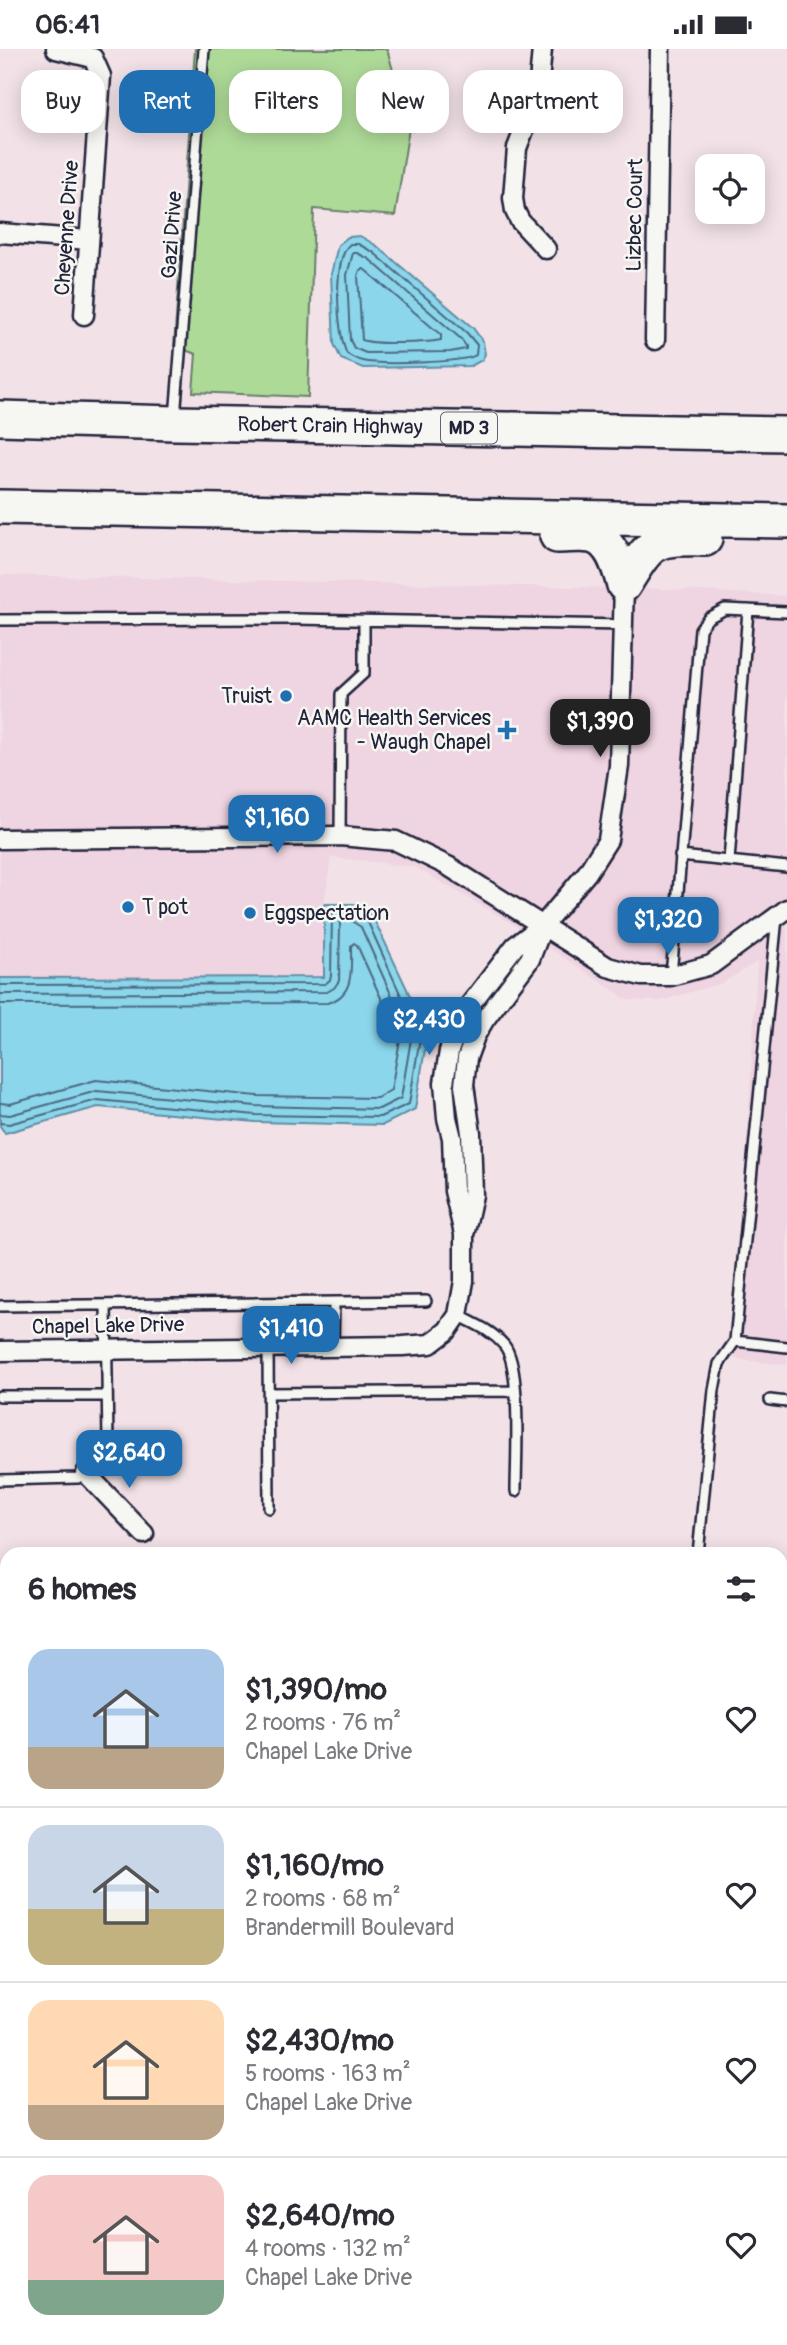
<!DOCTYPE html>
<html lang="en">
<head>
<meta charset="utf-8">
<style>
  :root { --surface:#fff; --page:#f7f7f7; --text:#2b2b33; --muted:#7c7c81; --line:#e1e1e2; --accent:#1f6fb2 }
  body { margin:0; font-family:Pangolin,sans-serif; background:var(--page); color:var(--text); height:100vh; display:flex; flex-direction:column; font-size:26px; white-space:nowrap }
  * { box-sizing:border-box; margin:0 }
  p { font-size:23px; color:var(--muted) }
  .icon { flex:none; width:38px; height:38px; fill:none; stroke:currentColor; stroke-width:2; stroke-linecap:round; stroke-linejoin:round }
  .map { position:relative; flex:1; overflow:hidden }
  .side { position:absolute; left:0px; top:1498px; width:788px; height:798px; display:flex; flex-direction:column; background:var(--surface); border-radius:21px 21px 0 0; box-shadow:0 4px 18px #0003 }
  .side>* { flex:none }
  .banner { position:absolute; left:21px; top:21px; width:746px; height:63px; display:flex; gap:14px }
  .buttons { position:absolute; left:695px; top:105px; display:grid; gap:14px }
  .buttons a { display:grid; place-items:center; width:70px; height:70px; border-radius:14px; background:var(--surface); box-shadow:0 4px 18px #0003; font-size:35px }
  .price { position:absolute; translate:-50% -60px; padding:0 16px; border-radius:14px; background:var(--accent); color:#fff; font-size:23px; line-height:46px; filter:drop-shadow(0 2px 4px #0008) }
  .price::after { content:''; position:absolute; left:50%; top:42px; width:21px; height:16px; margin-left:-10px; background:inherit; clip-path:polygon(0 0,100% 0,50% 100%) }
  .price.current { background:#222; color:#fff }
  ul { padding:0; list-style:none }
  li { display:flex; align-items:center; gap:21px; height:175px; padding:0 28px }
  li+li { border-top:2px solid var(--line) }
  li span { display:grid; place-items:center; flex:none; width:196px; height:140px; border-radius:21px; color:#555 }
  li>.icon { margin-inline-start:auto }
  span .icon { width:84px; height:84px; fill:#fffc; stroke-width:1 }
  li b { font-size:30px }
  h2 { display:flex; justify-content:space-between; align-items:center; height:84px; padding:0 28px; font-size:30px }
  .tag { padding:0 24px; border-radius:21px; background:var(--surface); box-shadow:0 4px 18px #0003; font-size:24px; line-height:63px }
  .tag.current { background:var(--accent); color:#fff }
  .status { display:flex; justify-content:space-between; align-items:center; height:49px; padding:0 35px; background:var(--surface); direction:ltr }
  .status svg { height:19px; fill:currentColor }
  .map>svg:first-child { display:block }
  .built { fill:#efd4e1 }
  .green { fill:#aeda98; stroke:#687e6a; stroke-width:2 }
  .water { fill:#8bd6eb; stroke:#618ea5; stroke-width:2 }
  .lines { fill:none; stroke-linecap:round; stroke-linejoin:round }
  .shore { stroke:#4c6a81; stroke-width:2 }
  .lane-casing { stroke:#22223b; stroke-width:14 }
  .street-casing { stroke:#22223b; stroke-width:23 }
  .highway-casing { stroke:#22223b; stroke-width:38 }
  .lane { stroke:#f6f6f2; stroke-width:9 }
  .street { stroke:#f6f6f2; stroke-width:18 }
  .highway { stroke:#f6f6f2; stroke-width:33 }
  .poi-dot { fill:#1f6fb2; stroke:#f6f6f2; stroke-width:2.5 }
  .labels { text-anchor:middle; dominant-baseline:central; stroke-width:5; stroke-linejoin:round; paint-order:stroke }
  .shield { fill:#f6f6f2; stroke:#626272; stroke-width:2 }
  .shield-label { font-size:19px; font-weight:bold; fill:#22223b }
  .street-label { font-size:21px; fill:#22223b; stroke:#f6f6f2 }
  .poi-label { font-size:21px; fill:#22223b; stroke:#f6f6f2; text-anchor:end }
</style>
</head>
<body>
<div class="status"><b>06:41</b><svg viewBox="0 0 49 12"><path d="M0 12V9h3v3zM5 12V6h3v6zM10 12V3h3v9zM15 12V0h3v12zM26 1h20v11H26zM47 4h2v5h-2z"/></svg></div>
<div class="map">
<svg width="787" height="2296" viewBox="0 0 787 2296">
  <rect width="100%" height="100%" fill="#f2e2e8"/>
  <filter id="ink" filterUnits="userSpaceOnUse"><feTurbulence type="fractalNoise" baseFrequency=".0143" numOctaves="2"/><feDisplacementMap in="SourceGraphic" scale="14" xChannelSelector="R" yChannelSelector="G"/><feConvolveMatrix kernelMatrix="1 2 1 2 8 2 1 2 1" color-interpolation-filters="sRGB"/></filter>
  <g filter="url(#ink)">
    <!-- built -->
    <path class="built" d="M0,526L666,540L787,547V1316L735,1310L757,913L722,934L660,952L628,951L506,871L415,818L331,808L324,855V928L0,929Z"/>
    <!-- green -->
    <path class="green" d="M195,0H387L409,79L395,167L314,160L308,348L193,343L196,305L174,297Z"/>
    <!-- water -->
    <path class="water" d="M360,187L377,197L473,279L483,293L485,305L482,311L471,317L363,319L341,310L334,295L331,225L338,196L348,188Z
      M324,855H354L372,866L406,938L427,988L415,1060L383,1076L255,1073L98,1058L5,1084L0,1077V929L324,928Z"/>
    <g class="lines">
      <!-- shore -->
      <path class="shore" d="M350,195H358L373,203L467,284L477,296L476,306C463,314 379,316 362,312C357,311 352,308 347,305C337,286 332,210 350,195Z
        M353,204H357L369,210L461,290L466,297V300L450,303L366,304L354,299L350,291L347,226Z
        M364,220L441,286V291C426,294 375,296 362,291L358,227L360,221Z
        M0,936L325,935L330,931L331,927L332,864C344,859 356,864 367,871L420,989L409,1055L380,1068L256,1066L97,1051L9,1075L0,1074
        M0,945L327,943L334,939L339,932L340,874L343,871H350L361,878L411,990L401,1049L379,1060L256,1057L97,1042L10,1066L0,1065
        M0,955L327,954C355,947 351,920 351,897L354,894L357,896L400,991L391,1041L377,1049L257,1047L96,1031L10,1055L0,1054"/>
      <defs>
        <path id="lane" d="M175,369L204,0
          M0,571L294,570L624,576
          M340,787L341,645L364,624V572
          M680,807L787,818
          M729,812L748,561
          M671,927L700,580L708,569L725,560L787,563
          M0,1257L426,1252
          M458,1266C475,1275 491,1281 504,1296C522,1317 516,1411 516,1442
          M735,1292L787,1298
          M333,1297L334,1254
          M268,1298L269,1459
          M269,1344L515,1342
          M0,1347H107
          M770,1351L787,1353
          M0,1431L78,1429L99,1414L108,1395L106,1256
          M698,1505L714,1341L719,1315L735,1292L777,868
          M0,2268L7,2260
          M63,2289L82,2296"/>
        <path id="street" d="M56,0L93,9L101,27L84,266
          M542,0L538,45L517,99L513,149L515,162L520,172L546,200
          M0,184L89,191
          M655,291L660,0
          M0,790L340,787L396,792L448,817L608,918L641,927H671L711,916L787,860
          M465,1182L473,1146L471,1084L464,1036L467,1009L475,987L485,970L530,910L543,876
          M0,1302L403,1297L430,1295L447,1282L458,1266L464,1232V1185L454,1142L452,1089L447,1069L444,1034L449,1002L458,977L469,957L515,897L543,876L587,824L608,791L619,717L624,536
          M86,1424L144,1485
          M0,1792H7
          M0,2020H7"/>
        <path id="highway" d="M0,369L175,374L787,385
          M0,458L787,472
          M557,487C568,487 581,485 591,487C612,491 619,519 624,536
          M624,536C652,491 652,489 705,490"/>
      </defs>
      <!-- lane casing -->
      <use href="#lane" class="lane-casing"/>
      <!-- street casing -->
      <use href="#street" class="street-casing"/>
      <!-- highway casing -->
      <use href="#highway" class="highway-casing"/>
      <!-- lane -->
      <use href="#lane" class="lane"/>
      <!-- street -->
      <use href="#street" class="street"/>
      <!-- highway -->
      <use href="#highway" class="highway"/>
    </g>
  </g>
  <!-- markers -->
  <g class="poi-dot">
    <circle cx="286" cy="647" r="7"/>
    <path d="M503.5 670.5h7v7h7v7h-7v7h-7v-7h-7v-7h7z"/>
    <circle cx="128" cy="858" r="7"/>
    <circle cx="250" cy="864" r="7"/>
  </g>
  <g class="labels">
    <!-- shield labels -->
    <rect class="shield" x="441" y="363.5" width="56" height="31" rx="5"/>
    <g class="shield-label">
      <text x="469" y="379">MD 3</text>
    </g>
    <!-- street labels -->
    <g class="street-label">
      <text transform="translate(635 166) rotate(-89)">Lizbec Court</text>
      <text transform="translate(67 179) rotate(-86)">Cheyenne Drive</text>
      <text transform="translate(172 186) rotate(-86)">Gazi Drive</text>
      <text transform="translate(330 377) rotate(1)">Robert Crain Highway</text>
      <text transform="translate(108 1277) rotate(-1)">Chapel Lake Drive</text>
    </g>
    <!-- poi labels -->
    <g class="poi-label">
      <text x="272" y="647">Truist</text>
      <text x="491" y="669">AAMC Health Services<tspan x="491" dy="24">- Waugh Chapel</tspan></text>
      <text x="142" y="858" text-anchor="start">T pot</text>
      <text x="264" y="864" text-anchor="start">Eggspectation</text>
    </g>
  </g>
</svg>
<div class="buttons">
<a><svg class="icon" aria-label="locate" viewBox="0 0 24 24"><circle cx="12" cy="12" r="6"/><path d="M12 2v4M12 18v4M2 12h4M18 12h4"/></svg></a>
</div>
<b class="price current" style="left:600px;top:710px">$1,390</b>
<b class="price" style="left:277px;top:806px">$1,160</b>
<b class="price" style="left:668px;top:908px">$1,320</b>
<b class="price" style="left:429px;top:1008px">$2,430</b>
<b class="price" style="left:291px;top:1317px">$1,410</b>
<b class="price" style="left:129px;top:1441px">$2,640</b>
<div class="banner">
<a class="tag">Buy</a>
<a class="tag current">Rent</a>
<a class="tag">Filters</a>
<a class="tag">New</a>
<a class="tag">Apartment</a>
</div>
<section class="side">
<h2>6 homes<svg class="icon" aria-label="filters" viewBox="0 0 24 24"><path d="M4 7h16M4 17h16"/><circle cx="9" cy="7" r="2"/><circle cx="15" cy="17" r="2"/></svg></h2>
<ul>
<li><span style="background:linear-gradient(#a9c7e8 70%,#b9a48a 0)"><svg class="icon" aria-label="home" viewBox="0 0 24 24"><path d="M3 11l9-7 9 7M6 9v11h12V9"/></svg></span><div><b>$1,390/mo</b><p>2 rooms · 76 m²</p><p>Chapel Lake Drive</p></div><svg class="icon" aria-label="heart" viewBox="0 0 24 24"><path d="M12 20l-8-8c-3-5 5-10 8-4 3-6 11-1 8 4z"/></svg></li>
<li><span style="background:linear-gradient(#c9d6e8 60%,#c2b280 0)"><svg class="icon" aria-label="home" viewBox="0 0 24 24"><path d="M3 11l9-7 9 7M6 9v11h12V9"/></svg></span><div><b>$1,160/mo</b><p>2 rooms · 68 m²</p><p>Brandermill Boulevard</p></div><svg class="icon" aria-label="heart" viewBox="0 0 24 24"><path d="M12 20l-8-8c-3-5 5-10 8-4 3-6 11-1 8 4z"/></svg></li>
<li><span style="background:linear-gradient(#ffd9b3 75%,#b9a48a 0)"><svg class="icon" aria-label="home" viewBox="0 0 24 24"><path d="M3 11l9-7 9 7M6 9v11h12V9"/></svg></span><div><b>$2,430/mo</b><p>5 rooms · 163 m²</p><p>Chapel Lake Drive</p></div><svg class="icon" aria-label="heart" viewBox="0 0 24 24"><path d="M12 20l-8-8c-3-5 5-10 8-4 3-6 11-1 8 4z"/></svg></li>
<li><span style="background:linear-gradient(#f6c9c9 75%,#7fa58c 0)"><svg class="icon" aria-label="home" viewBox="0 0 24 24"><path d="M3 11l9-7 9 7M6 9v11h12V9"/></svg></span><div><b>$2,640/mo</b><p>4 rooms · 132 m²</p><p>Chapel Lake Drive</p></div><svg class="icon" aria-label="heart" viewBox="0 0 24 24"><path d="M12 20l-8-8c-3-5 5-10 8-4 3-6 11-1 8 4z"/></svg></li>
</ul>
</section>
</div>
</body>
</html>
